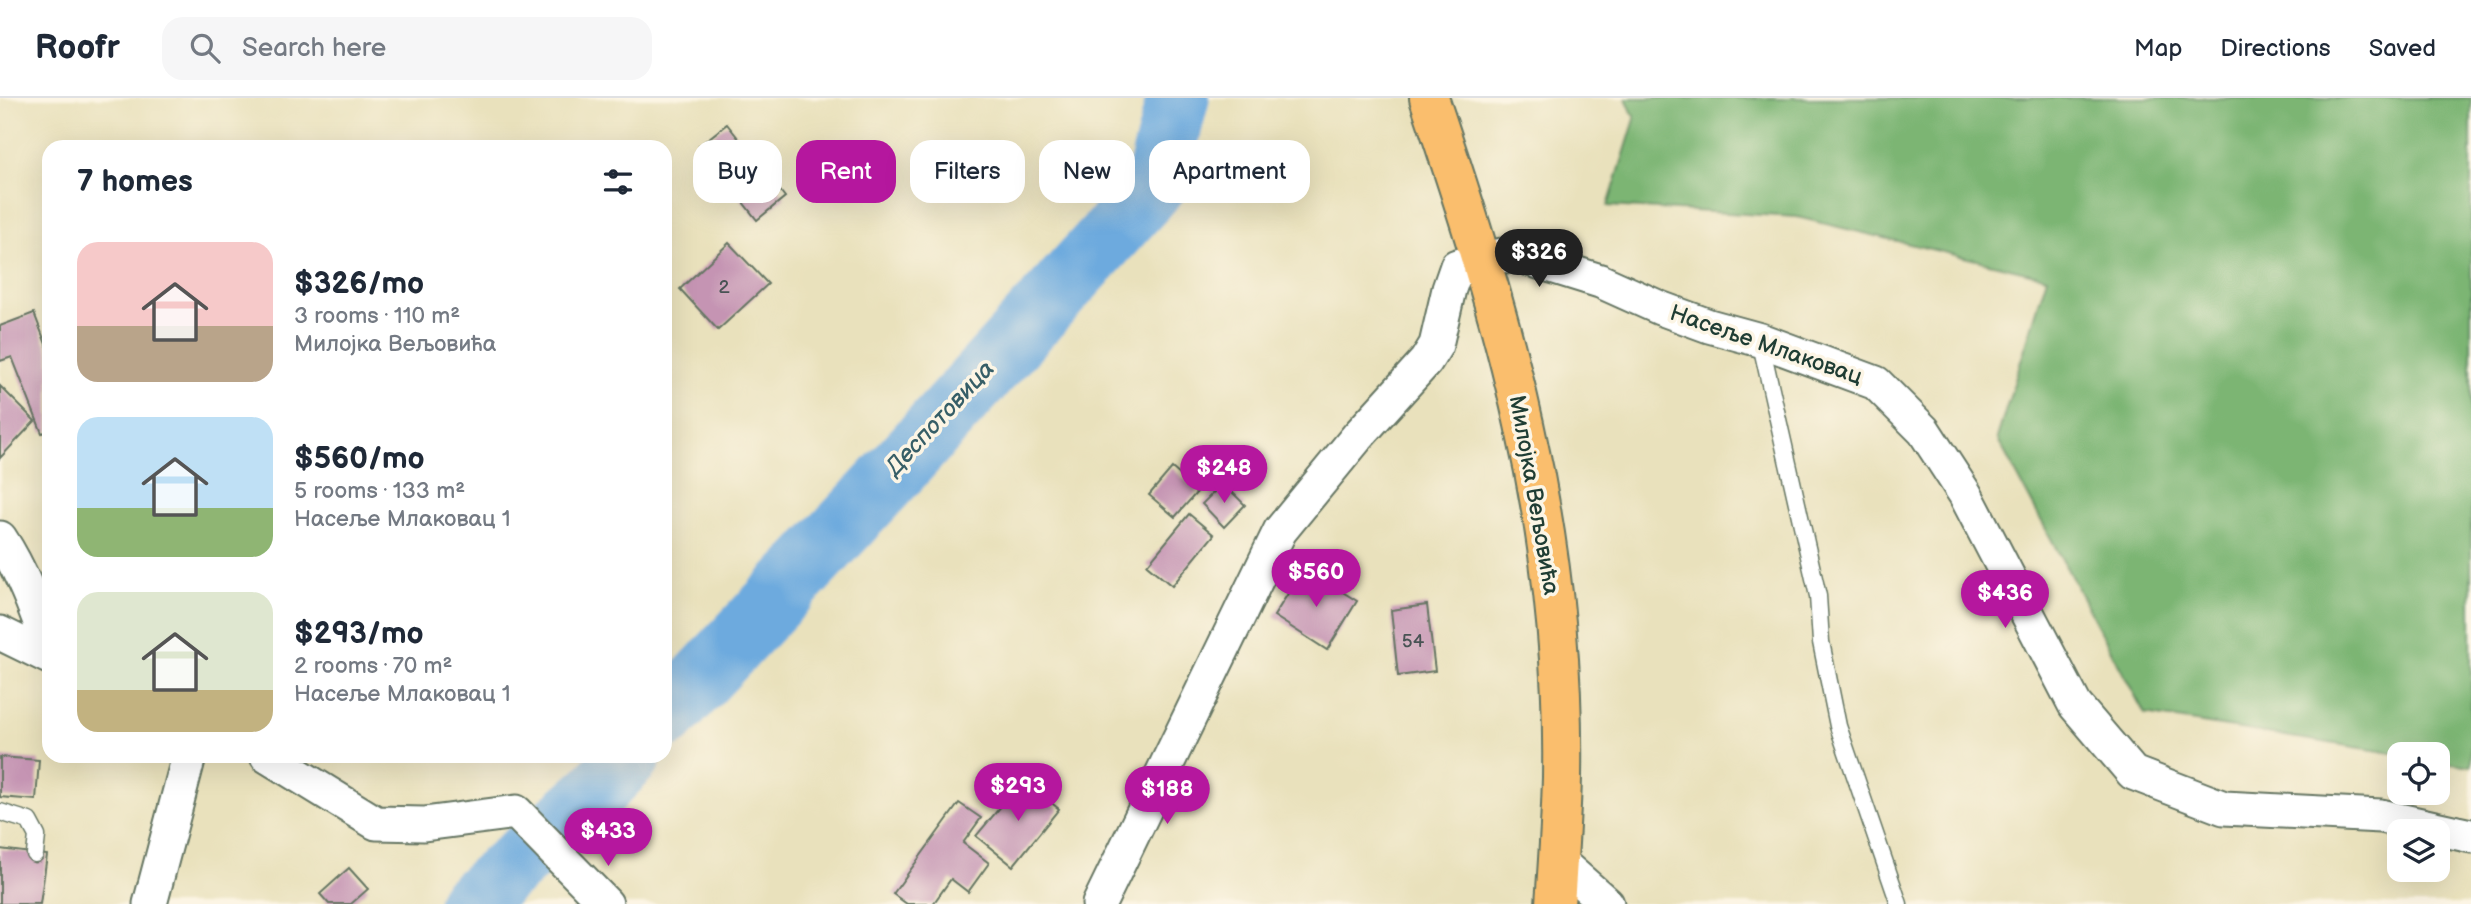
<!DOCTYPE html>
<html lang="en">
<head>
<meta charset="utf-8">
<style>
  :root { --surface:#fff; --page:#f6f6f7; --text:#1f2937; --muted:#747a83; --line:#e0e1e3; --accent:#b5179e }
  body { margin:0; font-family:"Balsamiq Sans",sans-serif; background:var(--page); color:var(--text); height:100vh; display:flex; flex-direction:column; font-size:26px; white-space:nowrap }
  * { box-sizing:border-box; margin:0 }
  p { font-size:23px; color:var(--muted) }
  .icon { flex:none; width:38px; height:38px; fill:none; stroke:currentColor; stroke-width:2; stroke-linecap:round; stroke-linejoin:round }
  .map { position:relative; flex:1; overflow:hidden }
  .sheet { position:absolute; left:42px; top:42px; width:630px; height:623px; display:flex; flex-direction:column; background:var(--surface); border-radius:21px; box-shadow:0 7px 28px #0002 }
  .sheet>* { flex:none }
  .top-card { position:absolute; left:693px; top:42px; width:665px; height:63px; display:flex; gap:14px }
  .buttons { position:absolute; left:2387px; top:644px; display:grid; gap:14px }
  .buttons a { display:grid; place-items:center; width:63px; height:63px; border-radius:14px; background:var(--surface); box-shadow:0 7px 28px #0002; font-size:35px }
  .price { position:absolute; translate:-50% -60px; padding:0 16px; border-radius:24px; background:var(--accent); color:#fff; font-size:23px; line-height:46px; filter:drop-shadow(0 2px 4px #0008) }
  .price::after { content:''; position:absolute; left:50%; top:42px; width:21px; height:16px; margin-left:-10px; background:inherit; clip-path:polygon(0 0,100% 0,50% 100%) }
  .price.active { background:#222; color:#fff }
  ul { padding:0; list-style:none }
  li { display:flex; align-items:center; gap:21px; height:175px; padding:0 35px }
  li span { display:grid; place-items:center; flex:none; width:196px; height:140px; border-radius:21px; color:#555 }
  li>.icon { margin-inline-start:auto }
  span .icon { width:84px; height:84px; fill:#fffc; stroke-width:1 }
  li b { font-size:30px }
  h2 { display:flex; justify-content:space-between; align-items:center; height:84px; padding:0 35px; font-size:30px }
  .chip { padding:0 24px; border-radius:21px; background:var(--surface); box-shadow:0 7px 28px #0002; font-size:24px; line-height:63px }
  .chip.active { background:var(--accent); color:#fff }
  header { display:flex; align-items:center; gap:42px; box-sizing:border-box; height:98px; padding:0 35px; background:var(--surface); border-bottom:2px solid var(--line) }
  header strong { font-size:33px }
  nav { display:flex; gap:38px; margin-inline-start:auto; font-size:24px }
  .search { width:490px; height:63px; background:var(--page); display:flex; align-items:center; gap:18px; box-sizing:border-box; padding:0 24px; border-radius:21px; color:var(--muted); font-size:26px }
  .map>svg:first-child { display:block }
  .forest { fill:#7cb573; stroke:#4e7954; stroke-width:2 }
  .lines { fill:none; stroke-linecap:round; stroke-linejoin:round }
  .river { stroke:#6daade; stroke-width:63 }
  .building { fill:#c594b3 }
  .lane-casing { stroke:#667664; stroke-width:19 }
  .street-casing { stroke:#667664; stroke-width:37 }
  .primary-casing { stroke:#667664; stroke-width:42 }
  .lane { stroke:#fff; stroke-width:16 }
  .street { stroke:#fff; stroke-width:33 }
  .primary { stroke:#fabe6d; stroke-width:38 }
  .labels { text-anchor:middle; dominant-baseline:central; stroke-width:7; stroke-linejoin:round; paint-order:stroke }
  .number-label { font-size:19px; fill:#485354 }
  .street-label { font-size:23px; fill:#1f3d34; stroke:#fcf5e5 }
  .water-label { font-size:24px; font-style:italic; fill:#365e67; stroke:#fcf5e5 }
</style>
</head>
<body>
<header>
<strong>Roofr</strong>
<div class="search"><svg class="icon" aria-label="search" viewBox="0 0 24 24"><circle cx="10" cy="10" r="6"/><path d="M15 15l6 6"/></svg>Search here</div>
<nav><a>Map</a><a>Directions</a><a>Saved</a></nav>
</header>
<div class="map">
<svg width="2471" height="806" viewBox="0 0 2471 806">
  <rect width="100%" height="100%" fill="#fcf5e5"/>
  <filter id="ink" filterUnits="userSpaceOnUse"><feTurbulence type="fractalNoise" baseFrequency=".0143" numOctaves="2"/><feDisplacementMap in="SourceGraphic" scale="14" xChannelSelector="R" yChannelSelector="G"/><feConvolveMatrix kernelMatrix="1 2 1 2 8 2 1 2 1" color-interpolation-filters="sRGB"/></filter>
  <filter id="wash" filterUnits="userSpaceOnUse"><feTurbulence type="fractalNoise" baseFrequency=".00686" numOctaves="4" result="noise"/><feDisplacementMap in="SourceGraphic" scale="28" xChannelSelector="R" yChannelSelector="G"/><feGaussianBlur stdDeviation="1.57" result="paint"/><feColorMatrix in="noise" values="0 0 0 0 0 0 0 0 0 0 0 0 0 0 0 0 0 1.4 0 .05"/><feComposite in="paint" operator="in"/></filter>
  <g filter="url(#wash)">
    <rect width="100%" height="100%" fill="#e9e1bc"/>
    <!-- forest -->
    <path class="forest" d="M1626,0H2471V668L2438,663V656H2399L2145,616L1997,340L2047,179L1797,119L1608,108L1635,21Z"/>
    <g class="lines">
      <!-- river -->
      <path class="river" d="M665,620L884,386L1156,86L1178,0
        M469,806L597,693L630,658"/>
    </g>
    <g id="blocks">
      <!-- building -->
      <path class="building" d="M727,26L785,99L757,122L699,48Z
        M729,145L768,186L718,232L680,191Z
        M34,215L49,254V333L42,335L12,259L0,263V228Z
        M0,288L35,323L0,360Z
        M1172,370L1198,393L1175,419L1149,397Z
        M1223,385L1245,407L1224,429L1202,406Z
        M1189,416L1214,437L1172,488L1147,467Z
        M1304,470L1357,503L1327,552L1274,518Z
        M1427,507L1435,573L1398,578L1391,512Z
        M0,659L39,662L36,702L0,699Z
        M1023,682L1059,711L1013,768L976,738Z
        M959,705L981,720L963,745L989,765L968,794L951,781L933,806H907L893,796Z
        M0,751L47,757L40,806H0Z
        M349,770L368,791L351,806H329L320,796Z"/>
    </g>
  </g>
  <g filter="url(#ink)">
    <use href="#blocks" fill-opacity="0" stroke="#667664" stroke-width="2"/>
    <g class="lines">
      <defs>
        <path id="lane" d="M1760,242L1818,498L1821,544L1838,628L1899,806
          M0,714L29,723L37,738L35,756"/>
        <path id="street" d="M0,440C22,473 36,512 49,549
          M0,535L49,559
          M267,658L376,725L424,726L516,714L606,806
          M1558,763L1607,806
          M150,806L189,658
          M1099,806L1280,433L1358,338L1426,263L1436,247L1449,191L1457,168L1502,157L1523,159L1600,183L1660,210L1709,228L1760,242L1876,285L1924,333L1965,396L2075,607L2133,675L2224,710L2381,718L2471,738"/>
        <path id="primary" d="M1429,0C1465,107 1500,216 1524,326C1550,440 1564,562 1562,679C1561,721 1558,764 1555,806"/>
      </defs>
      <!-- lane casing -->
      <use href="#lane" class="lane-casing"/>
      <!-- street casing -->
      <use href="#street" class="street-casing"/>
      <!-- primary casing -->
      <use href="#primary" class="primary-casing"/>
      <!-- lane -->
      <use href="#lane" class="lane"/>
      <!-- street -->
      <use href="#street" class="street"/>
      <!-- primary -->
      <use href="#primary" class="primary"/>
    </g>
  </g>
  <g class="labels">
    <!-- number labels -->
    <g class="number-label">
      <text x="724" y="189">2</text>
      <text x="1413" y="543">54</text>
    </g>
    <!-- street labels -->
    <g class="street-label">
      <text transform="translate(1766 247) rotate(19)">Насеље Млаковац</text>
      <text transform="translate(1534 397) rotate(80)">Милојка Вељовића</text>
    </g>
    <!-- water labels -->
    <g class="water-label">
      <text transform="translate(940 320) rotate(-47)">Деспотовица</text>
    </g>
  </g>
</svg>
<div class="buttons">
<a><svg class="icon" aria-label="locate" viewBox="0 0 24 24"><circle cx="12" cy="12" r="6"/><path d="M12 2v4M12 18v4M2 12h4M18 12h4"/></svg></a>
<a><svg class="icon" aria-label="layers" viewBox="0 0 24 24"><path d="M12 4l9 5-9 5-9-5zM3 14l9 5 9-5"/></svg></a>
</div>
<b class="price active" style="left:1539px;top:191px">$326</b>
<b class="price" style="left:1224px;top:407px">$248</b>
<b class="price" style="left:1316px;top:511px">$560</b>
<b class="price" style="left:2005px;top:532px">$436</b>
<b class="price" style="left:1018px;top:725px">$293</b>
<b class="price" style="left:1167px;top:728px">$188</b>
<b class="price" style="left:608px;top:770px">$433</b>
<div class="top-card">
<a class="chip">Buy</a>
<a class="chip active">Rent</a>
<a class="chip">Filters</a>
<a class="chip">New</a>
<a class="chip">Apartment</a>
</div>
<section class="sheet">
<h2>7 homes<svg class="icon" aria-label="filters" viewBox="0 0 24 24"><path d="M4 7h16M4 17h16"/><circle cx="9" cy="7" r="2"/><circle cx="15" cy="17" r="2"/></svg></h2>
<ul>
<li><span style="background:linear-gradient(#f6c9c9 60%,#b9a48a 0)"><svg class="icon" aria-label="home" viewBox="0 0 24 24"><path d="M3 11l9-7 9 7M6 9v11h12V9"/></svg></span><div><b>$326/mo</b><p>3 rooms · 110 m²</p><p>Милојка Вељовића</p></div></li>
<li><span style="background:linear-gradient(#bfe0f5 65%,#8fb573 0)"><svg class="icon" aria-label="home" viewBox="0 0 24 24"><path d="M3 11l9-7 9 7M6 9v11h12V9"/></svg></span><div><b>$560/mo</b><p>5 rooms · 133 m²</p><p>Насеље Млаковац 1</p></div></li>
<li><span style="background:linear-gradient(#dfe7d0 70%,#c2b280 0)"><svg class="icon" aria-label="home" viewBox="0 0 24 24"><path d="M3 11l9-7 9 7M6 9v11h12V9"/></svg></span><div><b>$293/mo</b><p>2 rooms · 70 m²</p><p>Насеље Млаковац 1</p></div></li>
</ul>
</section>
</div>
</body>
</html>
